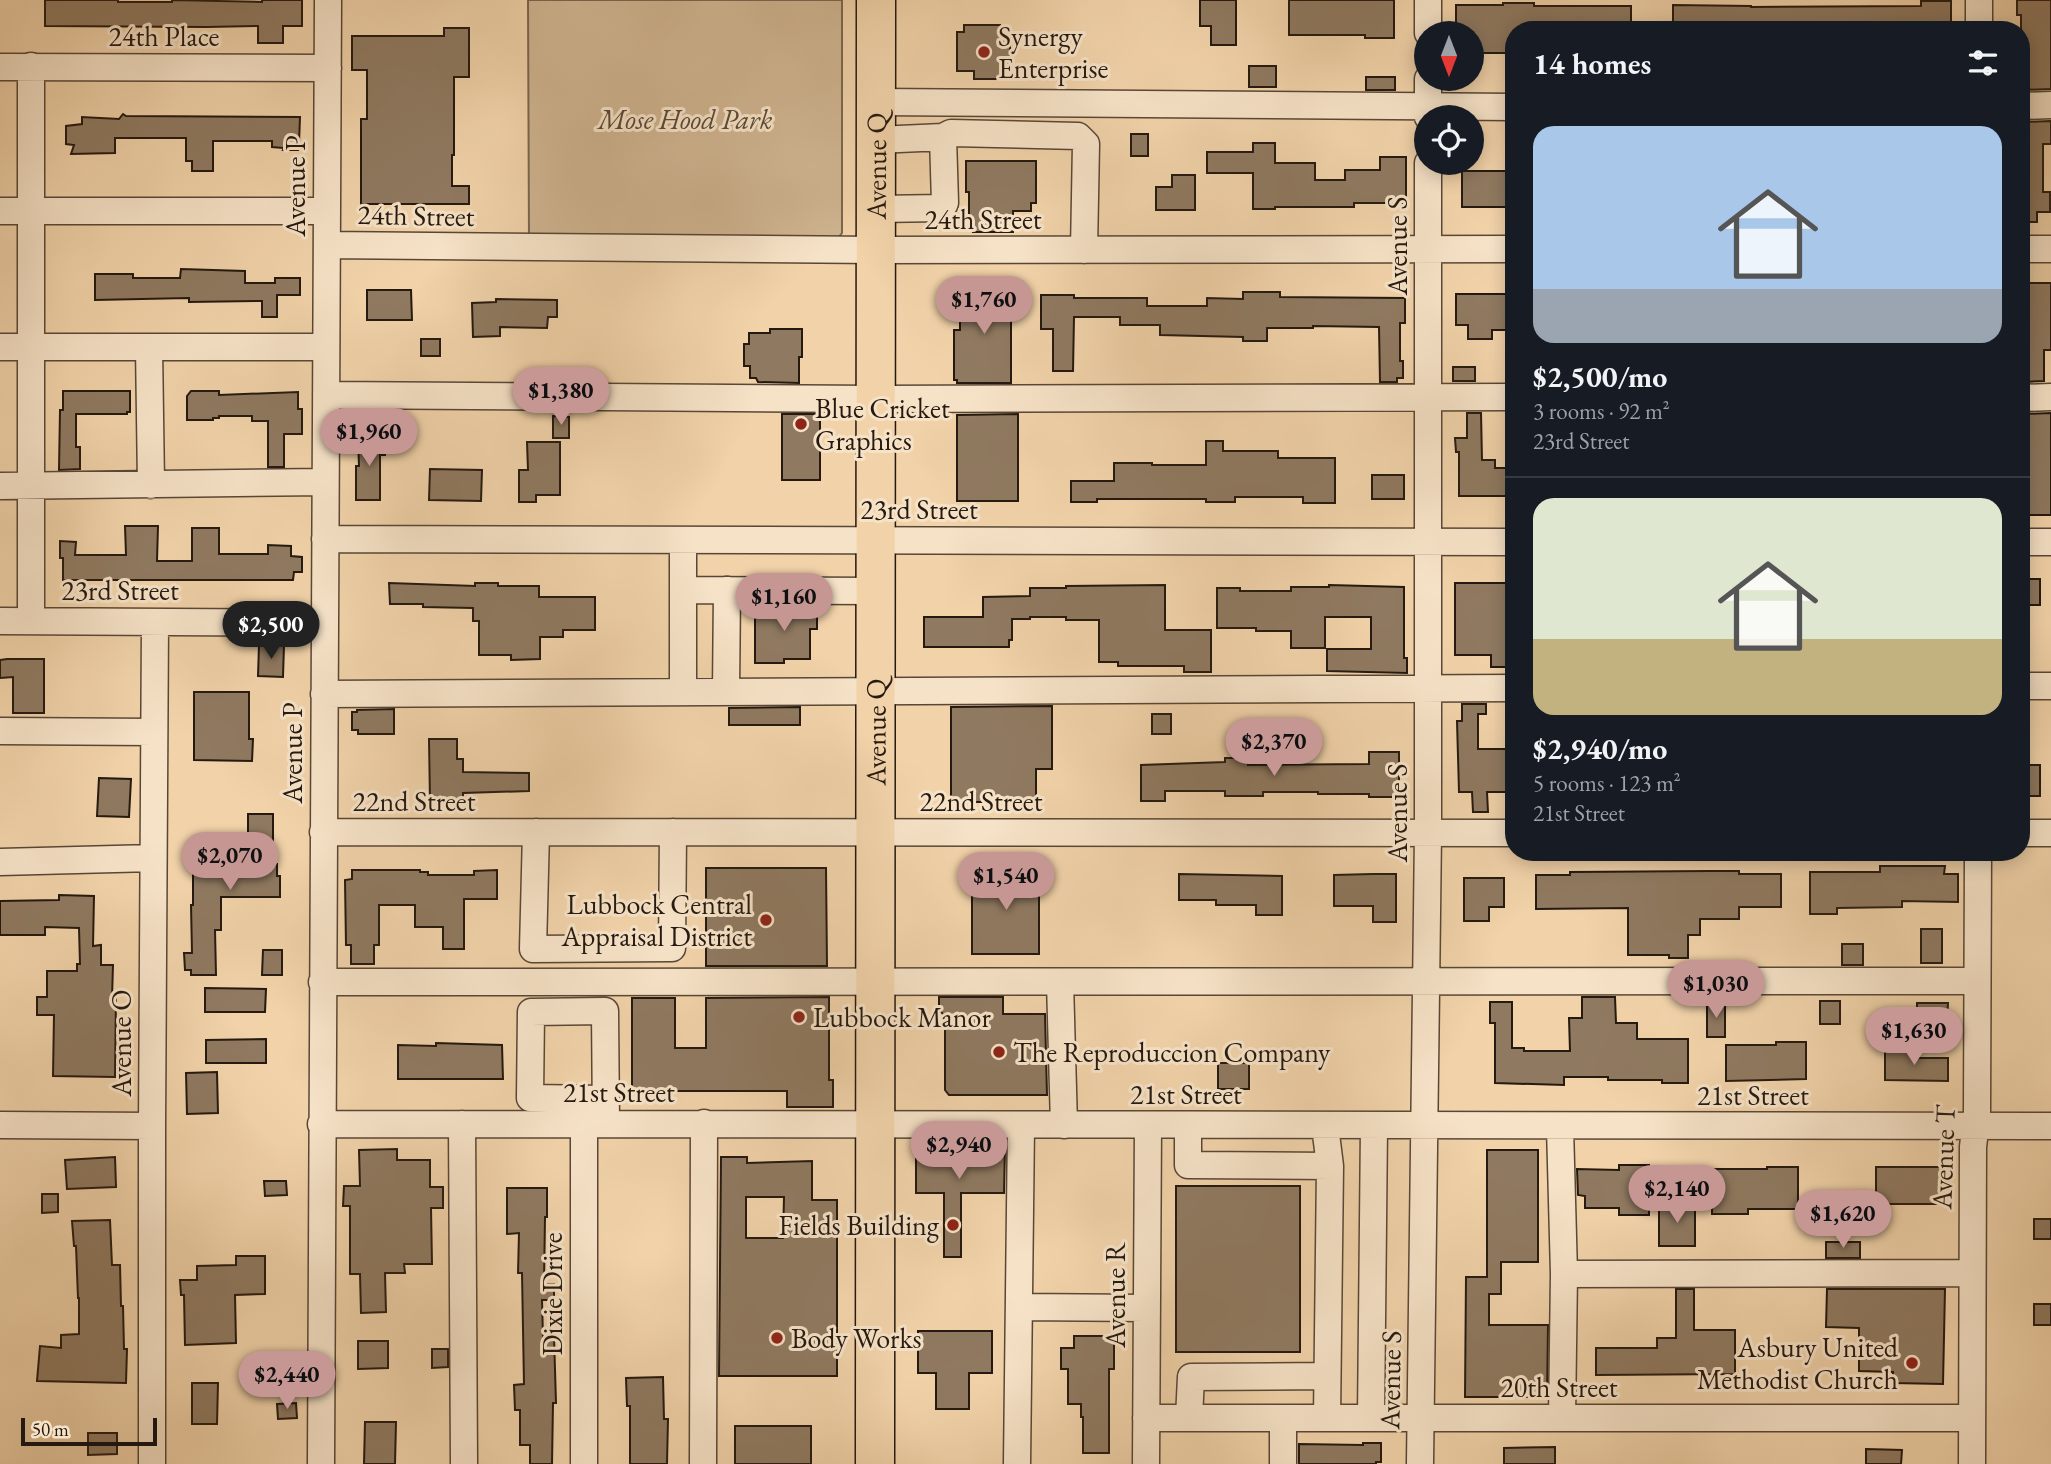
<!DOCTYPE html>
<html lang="en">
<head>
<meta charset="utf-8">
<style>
  :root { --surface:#171b24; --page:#242831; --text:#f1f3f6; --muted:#9ea1a6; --line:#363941; --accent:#c59692 }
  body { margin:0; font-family:"EB Garamond",serif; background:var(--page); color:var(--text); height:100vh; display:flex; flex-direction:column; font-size:26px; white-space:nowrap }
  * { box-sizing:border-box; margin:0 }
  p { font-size:23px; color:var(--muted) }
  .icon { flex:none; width:38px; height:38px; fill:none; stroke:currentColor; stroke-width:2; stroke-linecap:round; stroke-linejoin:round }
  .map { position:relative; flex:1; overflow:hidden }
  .drawer { position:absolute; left:1505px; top:21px; width:525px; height:840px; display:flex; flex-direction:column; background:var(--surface); border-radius:28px; box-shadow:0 4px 18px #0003 }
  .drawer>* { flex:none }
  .needle { width:46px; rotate:180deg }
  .buttons { position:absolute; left:1414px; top:21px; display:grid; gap:14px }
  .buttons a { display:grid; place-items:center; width:70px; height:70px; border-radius:50%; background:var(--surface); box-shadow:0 4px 18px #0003; font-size:35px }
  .scale { position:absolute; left:21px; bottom:18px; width:136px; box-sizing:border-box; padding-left:7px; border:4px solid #251910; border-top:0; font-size:19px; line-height:24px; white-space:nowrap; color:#251910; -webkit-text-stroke:5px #f6e2c7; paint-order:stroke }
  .price { position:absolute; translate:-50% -60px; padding:0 16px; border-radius:24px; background:var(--accent); color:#111; font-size:23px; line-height:46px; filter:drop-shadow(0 2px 4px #0008) }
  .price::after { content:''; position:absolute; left:50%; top:42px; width:21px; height:16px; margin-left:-10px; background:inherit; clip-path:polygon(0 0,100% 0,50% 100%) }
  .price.current { background:#222; color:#fff }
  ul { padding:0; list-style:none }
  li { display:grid; align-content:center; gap:14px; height:371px; padding:0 28px }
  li+li { border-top:2px solid var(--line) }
  li span { display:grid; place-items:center; height:217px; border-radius:21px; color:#555 }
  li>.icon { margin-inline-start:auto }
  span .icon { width:126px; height:126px; fill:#fffc; stroke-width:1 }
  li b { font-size:30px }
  h2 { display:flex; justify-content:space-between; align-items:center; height:84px; padding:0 28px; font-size:30px }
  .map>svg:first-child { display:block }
  .green { fill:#ceb38f; stroke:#7a6650; stroke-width:2 }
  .building { fill:#8f7960; stroke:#251910; stroke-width:2; fill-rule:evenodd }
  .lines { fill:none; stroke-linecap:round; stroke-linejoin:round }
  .minor-casing { stroke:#584736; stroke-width:29 }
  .highway-casing { stroke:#251910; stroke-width:41 }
  .minor { stroke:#f6e2c7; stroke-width:26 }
  .highway { stroke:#f1d2a9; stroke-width:38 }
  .poi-dot { fill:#8f2418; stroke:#f6e2c7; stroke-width:2.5 }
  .labels { text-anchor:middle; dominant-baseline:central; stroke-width:6; stroke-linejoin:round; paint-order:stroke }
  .street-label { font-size:28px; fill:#251910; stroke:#f6e2c7 }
  .poi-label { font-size:28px; fill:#251910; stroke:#f6e2c7; text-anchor:start }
  .park-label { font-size:28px; font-style:italic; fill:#584736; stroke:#f6e2c7 }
</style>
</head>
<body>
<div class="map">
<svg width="2051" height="1464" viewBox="0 0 2051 1464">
  <rect width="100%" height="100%" fill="#f1d2a9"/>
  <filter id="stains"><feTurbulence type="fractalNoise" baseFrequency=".00286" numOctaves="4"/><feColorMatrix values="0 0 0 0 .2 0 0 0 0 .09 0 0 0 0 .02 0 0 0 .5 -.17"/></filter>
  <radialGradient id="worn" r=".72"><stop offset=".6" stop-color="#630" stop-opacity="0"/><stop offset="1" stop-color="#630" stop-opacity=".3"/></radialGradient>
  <!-- green -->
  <path class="green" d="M528,0H842V233L838,238L529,239Z"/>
  <!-- building -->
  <path class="building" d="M45,0H118V2H172V0L262,2V0H302V26H283V43H258V26L206,27L45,26Z
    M1200,0H1236V45H1211V26H1200Z
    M1289,0H1394V38H1365V35H1289Z
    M2017,0H2051V89L2021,90V15H2017Z
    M1921,1H1951V30H1673V5L1751,6V7L1921,6Z
    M1503,3H1534V6H1631V30H1514V53H1472V33H1456V5H1503Z
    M964,25H1000V34H1010V71H1000V79H974V71H957V32H964Z
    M444,28H469V77H454V155H452V186H469V204H361V119H367V70H352V36H444Z
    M1249,66H1276V87H1249Z
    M1366,77H1395V90H1366Z
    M123,114L126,116L300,117L299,144L298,150H283L284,148L272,147V141H213V171H192V161H186V138H115V153L71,154L74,145L66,144V126L82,124V117L119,119Z
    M2051,121V144H2043V192H2050V212H2037V222H2021V122Z
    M1131,134H1148V156H1131Z
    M1253,143H1275V163H1315V180H1345V170H1380V157H1406V203H1354V207H1275V209H1253V173H1207V152H1253Z
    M966,161H1036V203H1031V211H1013V232H973V230H969V192H966Z
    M1462,171H1514V207H1462Z
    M1172,175H1195V210H1156V187H1172Z
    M181,269L245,271V283H275V278H300V295H277V317H262V301L189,302V298L95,300V274H133V278H180Z
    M2021,283H2051V350H2044V381L2021,382Z
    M960,286H1011V383H957V380H954V330H960Z
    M367,290H411L412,320H367Z
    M1243,292H1280V297L1405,298V323H1400V361H1403V378H1397V382H1380L1379,327L1313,326V328H1267V341H1243V337L1160,335V325H1120V317H1074L1073,371H1053V329H1041V295H1074V298H1147V306H1207V298L1243,299Z
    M1456,294H1514V330H1492V339H1468V325H1456Z
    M496,299L557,300V317H548L547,328L500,327V336L473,337L472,303L496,302Z
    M770,329H802V357H799V383L758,382L756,378H750V366H744V344H749V333H770Z
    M421,339H440V356H421Z
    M1453,367H1475V381H1453Z
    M63,391H130V412H127V414H76V447H80V469L59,470L60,410H63Z
    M191,391H219V395L298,392V409H302V434H284V467H268V421H252V416H219V418H213V420H187V396Z
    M1467,413H1481L1482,460H1495V468H1514V496H1459V452H1456L1455,438H1467Z
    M2051,413V515H2021V414Z
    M782,414H820V480H782Z
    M1018,414V501H957V415Z
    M553,416L569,417V438H553Z
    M358,437L385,438V455H380V500H356V466H359Z
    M1206,441H1223V451H1278V458H1335V503H1303V497H1235V502H1206V499H1097V502H1071V481H1114V463H1152V465H1206Z
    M527,442H560V495H536V502H519V470H528Z
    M430,469L482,470L481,501L429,500Z
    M1372,475H1404V499H1372Z
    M125,526H158L157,561H192V528H219V554H268V545L291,546V556L302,557V572H294L293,580H63V558H60V541L76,542L75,555H126Z
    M2021,579H2040V605H2021Z
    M389,583L475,586V583H498V586H539V597H595V630H563V637H540V659L511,660V655H479V621H473V608L423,607V604H390Z
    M1455,583H1514V644H1509V667H1491V655H1455Z
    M1165,585V630H1211V672H1184V666H1118V662H1099V620H1066V617H1030V619H1012V640H1009V647H924V617H983V597L1030,596V588H1066V586Z
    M1329,585L1404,587V658H1407V673L1327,671V649H1371V617H1325V648H1291V631H1256V628H1217V588H1240V591H1291V587H1329Z
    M755,606H817V629H810V659H784V663H755Z
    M259,645H284L283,677L258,676Z
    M7,659H44V713H13V677L0,678V660Z
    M194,692H249V739H253L252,761L194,760Z
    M1462,704H1486V714H1478V749H1514V792H1487L1488,812H1473L1472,792H1459L1457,721H1462Z
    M1052,706V769H1036V802H951V707Z
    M800,707V725H729V708Z
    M394,709V734H358V730H352V712H357V710Z
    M1152,714H1171V734H1152Z
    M429,739H457V759H463V772L529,773V791L463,793V801H430Z
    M1369,752H1399V797H1369V794H1318V792H1263V796H1225V791H1165V801H1141V765L1225,762V758H1248V765L1369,764Z
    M2021,765H2040V796H2021Z
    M99,778L131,779L129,817L97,816Z
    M248,814H273V864H277V876H280V897H221V930H215L216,975H191V970H185L184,953H192L191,905H193V874H197V869H202V866L248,867Z
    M1880,866H1945L1944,874H1958V902L1902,901V907L1837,908V914H1810V872H1880Z
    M706,868H826L827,966H706Z
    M352,870H420V872H428V875H474V871L497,870V899H464V949H443V927H415V905H379V945H374V964H351V945H346L345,880L352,879Z
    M972,870H1039V954H972Z
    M1709,871H1739V874H1781V907H1739V919H1700V935H1688V958H1669V955H1628V908L1536,909V875H1570V872Z
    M1179,874L1282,876V915H1256V905H1216V900H1179Z
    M1373,874H1396V922H1373V906H1334V875Z
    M1464,878H1504V907H1489V921H1464Z
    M59,895L94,896L93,946L101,945V965H113L112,998H116L115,1077L53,1076L54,1015H37V997H47V971H77V964H80L79,928L45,927V935H0V901L59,900Z
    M1921,929H1942V963H1921Z
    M1842,944H1863V965H1842Z
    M263,950H282V975H262Z
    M205,988L266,989L265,1012H205Z
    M829,997V1080H833V1107H787V1091H632V998H675V1048H706V998Z
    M939,997H1003V1014H1045L1047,1095H949L945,1090V1017L939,1009Z
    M1582,997H1615L1616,1023H1637V1039H1688V1083H1662V1080H1608V1077H1564V1085L1495,1083V1023H1490V1002H1512V1048H1524V1051H1570L1569,1018H1582Z
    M1820,1001H1840V1024H1820Z
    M1707,1003H1725V1037H1707Z
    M1917,1003H1948L1947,1023L1917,1022Z
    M266,1039V1063H206V1040Z
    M1776,1042H1806V1079L1726,1081V1045H1776Z
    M436,1043L502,1045L503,1079H398V1045L436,1046Z
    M1885,1050H1912V1058H1948V1081L1885,1080Z
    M1218,1063H1249V1089H1218Z
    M217,1072L218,1113L187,1114L186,1073Z
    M916,1146H1005L1004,1193H961V1257H944V1193H916Z
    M397,1149V1160H430V1187H443V1208H431L432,1264H404L405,1273H385L386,1312L361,1313L360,1274H350V1206H343L344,1186H360L359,1150Z
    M1487,1150H1538V1262H1501V1294H1489V1325H1548L1547,1397H1465L1466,1277H1487Z
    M115,1157L116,1187L67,1189L65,1160Z
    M721,1157H747V1163L812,1161V1200H837V1376H719ZM746,1197H784L783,1238H746Z
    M1619,1165H1649V1215H1619V1208H1585V1196L1578,1195L1577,1169L1619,1170Z
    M1767,1167H1798V1209H1748V1214H1712V1169H1767Z
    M1876,1167H1942V1204H1889V1213H1876Z
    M264,1181H286L287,1195L265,1196Z
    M1176,1186H1300V1352H1176Z
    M507,1188H547V1217H545L544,1284H554V1300H542L543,1337L554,1336L556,1403H553L552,1464H530V1445H520V1410H515L514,1385L524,1384L522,1273H518L519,1233L507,1234Z
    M42,1194H58V1212L42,1213Z
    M1659,1205H1695V1246H1659Z
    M2034,1219H2051V1239H2034Z
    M110,1220L112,1265H120L121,1306H123L124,1349H127L126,1383L37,1381L40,1346L61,1348V1335L79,1334V1298H78L76,1246H74L72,1221Z
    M1826,1242H1860V1258H1826Z
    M236,1256H265V1294L235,1295L236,1343L185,1345L184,1295H181L180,1280H197V1266L236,1265Z
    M1676,1289H1694V1330H1735V1374L1596,1375V1348H1657V1338H1676Z
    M1827,1289H1945L1943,1384L1893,1383V1372L1859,1371V1328L1826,1327Z
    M2034,1304H2051V1325H2034Z
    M918,1331H992V1373H969V1409H936V1373H918Z
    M1074,1336H1114V1369H1109V1453H1083V1417H1081V1404H1068V1369H1061V1348H1074Z
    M358,1341H388V1368L358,1369Z
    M432,1349H448V1367L432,1368Z
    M663,1377L664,1419H668L667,1464H630V1406H627L626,1378Z
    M192,1383H218L217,1424H192Z
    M296,1403L297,1418L278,1419L277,1404Z
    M365,1422H396L395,1464H364Z
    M735,1426H811V1464H735Z
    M88,1433H117V1454L88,1455Z
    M1363,1443H1381V1462H1376V1464H1299V1444L1363,1445Z
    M1555,1447V1464H1504V1448Z
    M1866,1449L1902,1450L1901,1464H1866Z"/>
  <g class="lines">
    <defs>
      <path id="minor" d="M1428,0V33
        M1979,0V30
        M31,66V621
        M0,67L328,68
        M1428,79V117
        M877,102L1514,107
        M2021,106L2051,105
        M943,137L951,133L1078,136L1086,144L1084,250
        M877,140L943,137L945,203L942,208L877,209
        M0,211H327
        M327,245L877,250L1514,249
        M2021,249H2051
        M0,347H326
        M149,347L151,485
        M326,395L877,399L1514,397
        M2021,398L2051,397
        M0,486L325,482
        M325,539L1514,542
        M2021,542H2051
        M683,590L876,591
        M0,621L324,623
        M2021,686H2051
        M683,691V540
        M726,691L727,590
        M324,694L1514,688
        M0,731L154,732
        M323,832L1514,833
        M536,832L533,949L672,948L673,832
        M2021,833H2051
        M0,862L153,858
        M322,982L1977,981
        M1060,982L1064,1125
        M605,1099L530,1098L531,1012L605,1011L606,1123
        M584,1123V1464
        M321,1124C898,1123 1474,1126 2051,1126
        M462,1124L464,1464
        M0,1125L152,1126
        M1188,1126V1165L1330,1166
        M1325,1126L1330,1166L1327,1418
        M1560,1127L1564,1274L1562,1418
        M1564,1274L1971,1273
        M1019,1307L1147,1308
        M1146,1418H1971
        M1189,1418L1191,1377L1327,1376
        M1371,1418L1374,1126
        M152,1464V1126L155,622
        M321,1464L328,0
        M703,1464L704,1123
        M1017,1464L1021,1125
        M1146,1464L1148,1126
        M1283,1464V1418
        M1420,1464L1428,833V163
        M1972,1464L1973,1147L1977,1112L1978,852"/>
      <g id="highway">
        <path id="s1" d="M875,1464L876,0"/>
      </g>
    </defs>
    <!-- minor casing -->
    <use href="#minor" class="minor-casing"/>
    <!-- highway casing -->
    <use href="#highway" class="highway-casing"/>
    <!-- minor -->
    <use href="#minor" class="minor"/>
    <!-- highway -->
    <use href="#highway" class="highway"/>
  </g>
  <!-- markers -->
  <g class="poi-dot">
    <circle cx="984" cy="52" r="7"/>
    <circle cx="801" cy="424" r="7"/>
    <circle cx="766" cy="920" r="7"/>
    <circle cx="799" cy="1017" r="7"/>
    <circle cx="999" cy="1052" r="7"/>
    <circle cx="953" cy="1225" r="7"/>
    <circle cx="777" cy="1338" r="7"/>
    <circle cx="1912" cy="1363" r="7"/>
  </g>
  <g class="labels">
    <!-- street labels -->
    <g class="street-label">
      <text x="164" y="36">24th Place</text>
      <text stroke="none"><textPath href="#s1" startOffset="1298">Avenue Q</textPath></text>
      <text transform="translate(295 186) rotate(-90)">Avenue P</text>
      <text transform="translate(416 215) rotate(1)">24th Street</text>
      <text x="983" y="219">24th Street</text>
      <text transform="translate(1397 246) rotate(-90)">Avenue S</text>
      <text x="919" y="509">23rd Street</text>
      <text x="120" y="590">23rd Street</text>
      <text stroke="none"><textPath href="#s1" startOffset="732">Avenue Q</textPath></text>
      <text transform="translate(292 753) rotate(-90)">Avenue P</text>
      <text x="414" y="801">22nd Street</text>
      <text x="981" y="801">22nd Street</text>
      <text transform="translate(1397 813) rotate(-90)">Avenue S</text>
      <text transform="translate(121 1043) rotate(-90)">Avenue O</text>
      <text x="619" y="1092">21st Street</text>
      <text x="1186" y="1094">21st Street</text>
      <text x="1753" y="1095">21st Street</text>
      <text transform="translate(1943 1157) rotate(-88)">Avenue T</text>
      <text transform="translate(552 1294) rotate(-90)">Dixie Drive</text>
      <text transform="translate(1115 1295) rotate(-90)">Avenue R</text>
      <text transform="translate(1390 1380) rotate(-89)">Avenue S</text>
      <text x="1559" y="1387">20th Street</text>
    </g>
    <!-- poi labels -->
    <g class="poi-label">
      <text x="998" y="36">Synergy<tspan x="998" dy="32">Enterprise</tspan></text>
      <text x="815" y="408">Blue Cricket<tspan x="815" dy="32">Graphics</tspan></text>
      <text x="752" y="904" text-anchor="end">Lubbock Central<tspan x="752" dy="32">Appraisal District</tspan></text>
      <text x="813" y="1017">Lubbock Manor</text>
      <text x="1013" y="1052">The Reproduccion Company</text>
      <text x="939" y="1225" text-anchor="end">Fields Building</text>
      <text x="791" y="1338">Body Works</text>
      <text x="1898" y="1347" text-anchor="end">Asbury United<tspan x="1898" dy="32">Methodist Church</tspan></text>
    </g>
    <!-- park labels -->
    <g class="park-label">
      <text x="685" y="119">Mose Hood Park</text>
    </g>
  </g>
  <rect width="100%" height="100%" filter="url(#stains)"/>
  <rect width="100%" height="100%" fill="url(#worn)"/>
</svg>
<div class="buttons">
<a><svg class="needle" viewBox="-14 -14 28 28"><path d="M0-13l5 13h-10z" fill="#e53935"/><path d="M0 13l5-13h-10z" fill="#9ea1a6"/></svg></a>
<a><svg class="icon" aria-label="locate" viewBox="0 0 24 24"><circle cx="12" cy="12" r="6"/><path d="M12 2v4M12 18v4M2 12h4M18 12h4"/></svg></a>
</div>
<div class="scale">50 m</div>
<b class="price" style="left:984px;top:336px">$1,760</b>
<b class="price" style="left:561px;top:427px">$1,380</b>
<b class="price" style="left:369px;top:468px">$1,960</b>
<b class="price" style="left:784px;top:633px">$1,160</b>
<b class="price current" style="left:271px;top:661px">$2,500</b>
<b class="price" style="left:1274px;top:778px">$2,370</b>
<b class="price" style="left:230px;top:892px">$2,070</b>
<b class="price" style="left:1006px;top:912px">$1,540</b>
<b class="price" style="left:1716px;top:1020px">$1,030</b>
<b class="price" style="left:1914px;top:1067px">$1,630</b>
<b class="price" style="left:959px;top:1181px">$2,940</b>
<b class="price" style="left:1677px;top:1225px">$2,140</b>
<b class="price" style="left:1843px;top:1250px">$1,620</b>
<b class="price" style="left:287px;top:1411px">$2,440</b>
<section class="drawer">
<h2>14 homes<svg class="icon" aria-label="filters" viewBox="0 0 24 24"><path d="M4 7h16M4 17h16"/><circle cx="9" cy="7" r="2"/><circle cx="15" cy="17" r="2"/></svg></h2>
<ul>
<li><span style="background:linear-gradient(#a9c7e8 75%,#9aa5b1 0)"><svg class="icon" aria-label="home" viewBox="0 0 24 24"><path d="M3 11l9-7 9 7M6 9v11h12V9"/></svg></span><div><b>$2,500/mo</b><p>3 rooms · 92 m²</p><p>23rd Street</p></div></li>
<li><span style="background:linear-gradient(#dfe7d0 65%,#c2b280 0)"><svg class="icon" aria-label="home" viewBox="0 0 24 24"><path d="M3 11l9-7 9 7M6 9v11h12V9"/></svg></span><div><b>$2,940/mo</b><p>5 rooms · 123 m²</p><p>21st Street</p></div></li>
</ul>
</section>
</div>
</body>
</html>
